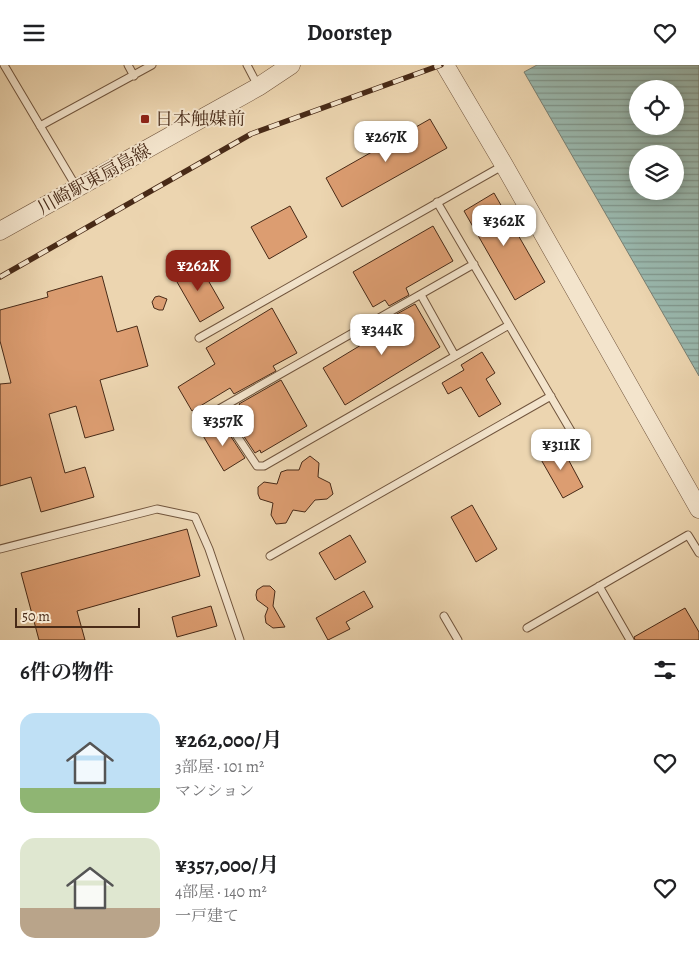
<!DOCTYPE html>
<html lang="ja">
<head>
<meta charset="utf-8">
<style>
  :root { --surface:#fff; --page:#f6f6f6; --text:#202124; --muted:#757577; --accent:#8f2418 }
  body { margin:0; font-family:Alegreya,"Noto Serif JP",serif; background:var(--page); color:var(--text); height:100vh; display:flex; flex-direction:column; font-size:19px; white-space:nowrap }
  * { box-sizing:border-box; margin:0 }
  p { font-size:16px; color:var(--muted) }
  .icon { flex:none; width:28px; height:28px; fill:none; stroke:currentColor; stroke-width:2; stroke-linecap:round; stroke-linejoin:round }
  .map { position:relative; height:575px; overflow:hidden }
  .panel { display:flex; flex-direction:column; background:var(--surface); flex:1 }
  .panel>* { flex:none }
  .buttons { position:absolute; left:629px; top:15px; display:grid; gap:10px }
  .buttons a { display:grid; place-items:center; width:55px; height:55px; border-radius:50%; background:var(--surface); box-shadow:0 2px 12px #0003; font-size:25px }
  .scale { position:absolute; left:15px; bottom:12px; width:125px; box-sizing:border-box; padding-left:5px; border:2px solid #482a17; border-top:0; font-size:14px; line-height:18px; white-space:nowrap; color:#482a17; -webkit-text-stroke:4px #f3e4cc; paint-order:stroke }
  .price { position:absolute; translate:-50% -42px; padding:0 11px; border-radius:10px; background:#fff; color:#222; font-size:16px; line-height:32px; filter:drop-shadow(0 1px 2px #0008) }
  .price::after { content:''; position:absolute; left:50%; top:30px; width:15px; height:11px; margin-left:-8px; background:inherit; clip-path:polygon(0 0,100% 0,50% 100%) }
  .price.active { background:var(--accent); color:#fff }
  ul { padding:0; list-style:none }
  li { display:flex; align-items:center; gap:15px; height:125px; padding:0 20px }
  li span { display:grid; place-items:center; flex:none; width:140px; height:100px; border-radius:15px; color:#555 }
  li>.icon { margin-inline-start:auto }
  span .icon { width:60px; height:60px; fill:#fffc; stroke-width:1 }
  li b { font-size:21px }
  h2 { display:flex; justify-content:space-between; align-items:center; height:60px; padding:0 20px; font-size:21px }
  header { display:flex; justify-content:space-between; align-items:center; height:65px; padding:0 20px; background:var(--surface); font-size:22px; font-weight:700 }
  .map>svg:first-child { display:block }
  .water { fill:url(#water-rules); stroke:#797f72; fill-rule:evenodd }
  .building { fill:#dc9d71; stroke:#482a17 }
  .lines { fill:none; stroke-linecap:round; stroke-linejoin:round }
  .service-casing { stroke:#71553d; stroke-width:9 }
  .tertiary-casing { stroke:#71553d; stroke-width:19 }
  .service { stroke:#f3e4cc; stroke-width:7 }
  .tertiary { stroke:#f3e4cc; stroke-width:18 }
  .rail-casing { stroke:#482a17; stroke-width:5.5 }
  .rail { stroke:#f3e4cc; stroke-width:4; stroke-dasharray:11; stroke-linecap:butt }
  .poi-dot { fill:#8f2418; stroke:#f3e4cc; stroke-width:2 }
  .labels { text-anchor:middle; dominant-baseline:central; stroke-width:4; stroke-linejoin:round; paint-order:stroke }
  .poi-label { font-size:18px; fill:#482a17; stroke:#f3e4cc; text-anchor:start }
  .street-label { font-size:18px; fill:#482a17; stroke:#f3e4cc }
</style>
</head>
<body>
<header><svg class="icon" aria-label="menu" viewBox="0 0 24 24"><path d="M4 6h16M4 12h16M4 18h16"/></svg>Doorstep<svg class="icon" aria-label="heart" viewBox="0 0 24 24"><path d="M12 20l-8-8c-3-5 5-10 8-4 3-6 11-1 8 4z"/></svg></header>
<div class="map">
<svg width="699" height="575" viewBox="0 0 699 575">
  <defs>
    <pattern id="water-rules" width="6" height="5" patternUnits="userSpaceOnUse" patternTransform="scale(1.25)"><rect width="6" height="5" fill="#99b8ae"/><path d="M0 2.5h6" fill="none" stroke="#7f968d"/></pattern>
  </defs>
  <rect width="100%" height="100%" fill="#ecd5b0"/>
  <filter id="stains"><feTurbulence type="fractalNoise" baseFrequency=".004" numOctaves="4"/><feColorMatrix values="0 0 0 0 .2 0 0 0 0 .09 0 0 0 0 .02 0 0 0 .5 -.17"/></filter>
  <radialGradient id="worn" r=".72"><stop offset=".6" stop-color="#630" stop-opacity="0"/><stop offset="1" stop-color="#630" stop-opacity=".3"/></radialGradient>
  <!-- water -->
  <path class="water" d="M537,0H699V311L524,7ZM638,24H675V61H638ZM638,89H675V126H638Z"/>
  <!-- building -->
  <path class="building" d="M430,54L447,83L342,142L326,113Z
    M494,128L545,217L515,235L464,146Z
    M290,141L307,172L269,194L251,162Z
    M433,161L453,196L406,223L409,230L389,241L385,235L373,242L353,207Z
    M197,196L224,243L200,257L173,210Z
    M102,211L117,267L137,261L148,301L100,315L114,365L85,373L76,341L49,349L65,408L85,402L94,432L41,447L31,412L0,421V319L11,318L0,276V245L48,232L47,227Z
    M159,231L167,234L163,245H159L154,243L152,237L155,232Z
    M415,239L440,282L345,340L323,303L399,257L395,250Z
    M272,243L297,288L273,301L276,306L234,329L230,323L192,346L178,322L215,299L206,283Z
    M482,287L495,308L486,314L501,339L479,352L461,322L448,329L442,318L464,305L461,300Z
    M281,315L307,361L261,388L260,385L255,388L231,352L243,345L239,339Z
    M222,358L245,393L224,406L202,369Z
    M560,379L583,422L563,433L539,391Z
    M310,391L319,398L318,412L330,418L333,429L327,434L315,435L305,447L293,445L286,458L276,459L271,450L273,438L260,434L258,429V422L264,417L277,419L281,407L287,405H299L302,397Z
    M472,440L497,484L476,497L451,452Z
    M187,464L200,511L77,546L85,575H39L21,508Z
    M350,470L366,497L335,515L319,488Z
    M263,521H270L275,526L273,541L285,562L273,563L266,558L265,551L268,543L257,535L256,530L257,525Z
    M364,526L373,542L346,557L350,564L328,575L316,553Z
    M211,541L217,561L177,572L172,552Z
    M685,543L699,567V575H635L634,572Z"/>
  <g class="lines">
    <defs>
      <path id="service" d="M4,0L77,123
        M128,0L134,11
        M247,0L258,21
        M40,61L152,0
        M437,137L581,383
        M421,230L455,291
        M199,273L504,100
        M219,344L257,401H264L509,260
        M200,358L219,344L474,199
        M0,484L157,444L195,452L209,484L240,575
        M270,491L551,331
        M599,521L630,575
        M444,551L458,575
        M527,563L688,470L699,488"/>
      <path id="tertiary" d="M445,0L504,100L699,444
        M0,166L258,22L291,0"/>
    </defs>
    <!-- service casing -->
    <use href="#service" class="service-casing"/>
    <!-- tertiary casing -->
    <use href="#tertiary" class="tertiary-casing"/>
    <!-- service -->
    <use href="#service" class="service"/>
    <!-- tertiary -->
    <use href="#tertiary" class="tertiary"/>
    <defs>
      <path id="rail" d="M0,212L251,69L441,0"/>
    </defs>
    <!-- rail casing -->
    <use href="#rail" class="rail-casing"/>
    <!-- rail -->
    <use href="#rail" class="rail"/>
  </g>
  <!-- markers -->
  <rect class="poi-dot" x="140" y="49" width="10" height="10" rx="2.5"/>
  <g class="labels">
    <!-- poi labels -->
    <g class="poi-label">
      <text x="155" y="54">日本触媒前</text>
    </g>
    <!-- street labels -->
    <g class="street-label">
      <text transform="translate(94 114) rotate(-29)">川崎駅東扇島線</text>
    </g>
  </g>
  <rect width="100%" height="100%" filter="url(#stains)"/>
  <rect width="100%" height="100%" fill="url(#worn)"/>
</svg>
<div class="buttons">
<a><svg class="icon" aria-label="locate" viewBox="0 0 24 24"><circle cx="12" cy="12" r="6"/><path d="M12 2v4M12 18v4M2 12h4M18 12h4"/></svg></a>
<a><svg class="icon" aria-label="layers" viewBox="0 0 24 24"><path d="M12 4l9 5-9 5-9-5zM3 14l9 5 9-5"/></svg></a>
</div>
<div class="scale">50 m</div>
<b class="price" style="left:386px;top:98px">¥267K</b>
<b class="price" style="left:504px;top:182px">¥362K</b>
<b class="price active" style="left:198px;top:227px">¥262K</b>
<b class="price" style="left:382px;top:291px">¥344K</b>
<b class="price" style="left:223px;top:382px">¥357K</b>
<b class="price" style="left:561px;top:406px">¥311K</b>
</div>
<section class="panel">
<h2>6件の物件<svg class="icon" aria-label="filters" viewBox="0 0 24 24"><path d="M4 7h16M4 17h16"/><circle cx="9" cy="7" r="2"/><circle cx="15" cy="17" r="2"/></svg></h2>
<ul>
<li><span style="background:linear-gradient(#bfe0f5 75%,#8fb573 0)"><svg class="icon" aria-label="home" viewBox="0 0 24 24"><path d="M3 11l9-7 9 7M6 9v11h12V9"/></svg></span><div><b>¥262,000/月</b><p>3部屋 · 101 m²</p><p>マンション</p></div><svg class="icon" aria-label="heart" viewBox="0 0 24 24"><path d="M12 20l-8-8c-3-5 5-10 8-4 3-6 11-1 8 4z"/></svg></li>
<li><span style="background:linear-gradient(#dfe7d0 70%,#b9a48a 0)"><svg class="icon" aria-label="home" viewBox="0 0 24 24"><path d="M3 11l9-7 9 7M6 9v11h12V9"/></svg></span><div><b>¥357,000/月</b><p>4部屋 · 140 m²</p><p>一戸建て</p></div><svg class="icon" aria-label="heart" viewBox="0 0 24 24"><path d="M12 20l-8-8c-3-5 5-10 8-4 3-6 11-1 8 4z"/></svg></li>
</ul>
</section>
</body>
</html>
